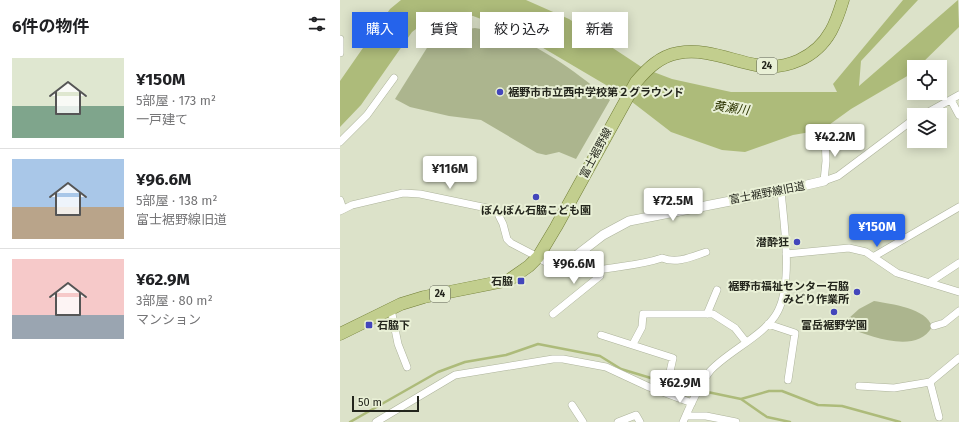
<!DOCTYPE html>
<html lang="ja">
<head>
<meta charset="utf-8">
<style>
  :root { --surface:#fff; --page:#f2f2f2; --text:#202124; --muted:#757577; --line:#e0e0e0; --accent:#2563eb }
  body { margin:0; font-family:"Fira Sans","Noto Sans JP",sans-serif; background:var(--page); color:var(--text); height:100vh; display:flex; flex-direction:column; font-size:15px; white-space:nowrap }
  * { box-sizing:border-box; margin:0 }
  p { font-size:13px; color:var(--muted) }
  .icon { flex:none; width:22px; height:22px; fill:none; stroke:currentColor; stroke-width:2; stroke-linecap:round; stroke-linejoin:round }
  .map { position:relative; flex:1; overflow:hidden }
  .panel { display:flex; flex-direction:column; background:var(--surface); width:340px }
  .panel>* { flex:none }
  .guide { position:absolute; left:12px; top:12px; width:380px; height:36px; display:flex; gap:8px }
  .fabs { position:absolute; left:567px; top:60px; display:grid; gap:8px }
  .fabs a { display:grid; place-items:center; width:40px; height:40px; border-radius:0px; background:var(--surface); box-shadow:0 2px 10px #0003; font-size:20px }
  .scale { position:absolute; left:12px; bottom:10px; width:67px; box-sizing:border-box; padding-left:4px; border:2px solid #23251c; border-top:0; font-size:11px; line-height:14px; white-space:nowrap; color:#23251c; -webkit-text-stroke:3px #e9f0d6; paint-order:stroke }
  .price { position:absolute; translate:-50% -34px; padding:0 9px; border-radius:4px; background:#fff; color:#222; font-size:13px; line-height:26px; filter:drop-shadow(0 1px 2px #0008) }
  .price::after { content:''; position:absolute; left:50%; top:24px; width:12px; height:9px; margin-left:-6px; background:inherit; clip-path:polygon(0 0,100% 0,50% 100%) }
  .price.active { background:var(--accent); color:#fff }
  ul { padding:0; list-style:none }
  li { display:flex; align-items:center; gap:12px; height:100px; padding:0 12px }
  li+li { border-top:1px solid var(--line) }
  li span { display:grid; place-items:center; flex:none; width:112px; height:80px; border-radius:0px; color:#555 }
  li>.icon { margin-inline-start:auto }
  span .icon { width:48px; height:48px; fill:#fffc; stroke-width:1 }
  li b { font-size:17px }
  h2 { display:flex; justify-content:space-between; align-items:center; height:48px; padding:0 12px; font-size:17px }
  .pill { padding:0 14px; border-radius:0px; background:var(--surface); box-shadow:0 2px 10px #0003; font-size:14px; line-height:36px }
  .pill.active { background:var(--accent); color:#fff }
  main { display:flex; flex:1; min-height:0 }
  .map>svg:first-child { display:block }
  .green { fill:#acb58e }
  .water { fill:#adbb7a }
  .lines { fill:none; stroke-linecap:round; stroke-linejoin:round }
  .stream { stroke:#adbb7a; stroke-width:2.5 }
  .minor-casing { stroke:#adb39b; stroke-width:8 }
  .tertiary-casing { stroke:#adb39b; stroke-width:10 }
  .primary-casing { stroke:#707d35; stroke-width:13 }
  .minor { stroke:#fff; stroke-width:7 }
  .tertiary { stroke:#fff; stroke-width:9 }
  .primary { stroke:#c2ce8e; stroke-width:12 }
  .poi-dot { fill:#4346bb; stroke:#e9f0d6; stroke-width:1.5 }
  .labels { text-anchor:middle; dominant-baseline:central; stroke-width:4; stroke-linejoin:round; paint-order:stroke }
  .shield { fill:#e9f0d6; stroke:#5e6254; stroke-width:1 }
  .shield-label { font-size:10px; font-weight:bold; fill:#23251c }
  .poi-label { font-size:11px; font-weight:bold; fill:#23251c; stroke:#e9f0d6; text-anchor:end }
  .street-label { font-size:11px; fill:#23251c; stroke:#e9f0d6 }
  .water-label { font-size:12px; font-style:italic; fill:#2e3603; stroke:#e9f0d6 }
</style>
</head>
<body>
<main>
<section class="panel">
<h2>6件の物件<svg class="icon" aria-label="filters" viewBox="0 0 24 24"><path d="M4 7h16M4 17h16"/><circle cx="9" cy="7" r="2"/><circle cx="15" cy="17" r="2"/></svg></h2>
<ul>
<li><span style="background:linear-gradient(#dfe7d0 60%,#7fa58c 0)"><svg class="icon" aria-label="home" viewBox="0 0 24 24"><path d="M3 11l9-7 9 7M6 9v11h12V9"/></svg></span><div><b>¥150M</b><p>5部屋 · 173 m²</p><p>一戸建て</p></div></li>
<li><span style="background:linear-gradient(#a9c7e8 60%,#b9a48a 0)"><svg class="icon" aria-label="home" viewBox="0 0 24 24"><path d="M3 11l9-7 9 7M6 9v11h12V9"/></svg></span><div><b>¥96.6M</b><p>5部屋 · 138 m²</p><p>富士裾野線旧道</p></div></li>
<li><span style="background:linear-gradient(#f6c9c9 70%,#9aa5b1 0)"><svg class="icon" aria-label="home" viewBox="0 0 24 24"><path d="M3 11l9-7 9 7M6 9v11h12V9"/></svg></span><div><b>¥62.9M</b><p>3部屋 · 80 m²</p><p>マンション</p></div></li>
</ul>
</section>
<div class="map">
<svg width="619" height="422" viewBox="0 0 619 422">
  <rect width="100%" height="100%" fill="#dce2c9"/>
  <!-- green -->
  <path class="green" d="M135,28C144,30 155,31 165,34C202,46 240,75 270,100L236,159L219,152L206,155L197,153L141,120L109,116L70,107L55,99L90,43L113,31Z
    M534,301C551,304 587,308 592,327C576,355 531,336 508,328V319L519,309Z"/>
  <!-- water -->
  <path class="water" d="M61,0H186L229,19L303,68L332,79L391,92H497L493,84L563,0H578L521,61L519,86L618,0L619,27L578,67H574V71L569,75L511,109L482,130L453,135L405,152L382,150L331,132L283,95L176,32L133,16L118,14L104,15L84,23L72,32L21,105L0,127V81L50,9Z"/>
  <g class="lines">
    <!-- stream -->
    <path class="stream" d="M401,399L427,417L450,422
      M10,422L98,372L125,362L166,355L198,344L260,356L281,369L334,385L401,399L429,391H442L478,405L502,406L560,422"/>
    <defs>
      <path id="minor" d="M0,39V53
        M611,100L619,115
        M583,115L619,95
        M485,135L486,161L484,181L498,176L574,119
        M0,142L27,115L54,78
        M0,200L3,209
        M0,211L12,205L63,193L80,194L147,208L158,214L163,224L167,239L171,243L198,257
        M446,254L509,248L526,252L557,273L619,292
        M533,257L619,207
        M259,270C281,266 302,265 322,258C337,264 351,257 366,252
        M590,282L619,263
        M51,309L58,344L67,367
        M213,314L260,276L259,270L241,264L234,259
        M367,314L377,290
        M428,324L455,333L448,380
        M594,326L604,323L619,311
        M261,335L333,358L329,376L334,378L365,380
        M293,344L302,327L303,314H373L395,328L406,342
        M590,382L599,417
        M519,386L554,388L590,382L619,358
        M232,405L243,422
        M346,416H366L396,422
        M36,422L115,375L213,359H223L266,367L309,387L352,403
        M278,422L296,415L300,422
        M343,422C350,406 359,385 370,371C388,351 426,335 438,311C453,282 444,224 441,191"/>
      <path id="tertiary" d="M198,257L214,265H224L263,235L289,221L441,191L484,181"/>
      <path id="primary" d="M0,334L61,304L84,297L169,280L189,266L198,257L216,227L296,82C307,69 320,56 338,53C365,48 390,60 416,65C445,71 476,58 491,31C496,22 500,10 503,0"/>
    </defs>
    <!-- minor casing -->
    <use href="#minor" class="minor-casing"/>
    <!-- tertiary casing -->
    <use href="#tertiary" class="tertiary-casing"/>
    <!-- primary casing -->
    <use href="#primary" class="primary-casing"/>
    <!-- minor -->
    <use href="#minor" class="minor"/>
    <!-- tertiary -->
    <use href="#tertiary" class="tertiary"/>
    <!-- primary -->
    <use href="#primary" class="primary"/>
  </g>
  <!-- markers -->
  <g class="poi-dot">
    <circle cx="160" cy="92" r="4"/>
    <circle cx="196" cy="197" r="4"/>
    <circle cx="457" cy="242" r="4"/>
    <rect x="177" y="277" width="8" height="8" rx="2"/>
    <circle cx="517" cy="292" r="4"/>
    <circle cx="494" cy="312" r="4"/>
    <rect x="25" y="321" width="8" height="8" rx="2"/>
  </g>
  <g class="labels">
    <!-- shield labels -->
    <g class="shield">
      <rect x="417" y="58" width="20" height="16" rx="3"/>
      <rect x="90" y="286" width="20" height="16" rx="3"/>
    </g>
    <g class="shield-label">
      <text x="427" y="66">24</text>
      <text x="100" y="294">24</text>
    </g>
    <!-- poi labels -->
    <g class="poi-label">
      <text x="168" y="92" text-anchor="start">裾野市市立西中学校第２グラウンド</text>
      <text x="196" y="210" text-anchor="middle">ぽんぽん石脇こども園</text>
      <text x="449" y="242">潜酔狂</text>
      <text x="173" y="281">石脇</text>
      <text x="509" y="286">裾野市福祉センター石脇<tspan x="509" dy="13">みどり作業所</tspan></text>
      <text x="37" y="325" text-anchor="start">石脇下</text>
      <text x="494" y="325" text-anchor="middle">富岳裾野学園</text>
    </g>
    <!-- street labels -->
    <g class="street-label">
      <text transform="translate(256 153) rotate(-62)">富士裾野線</text>
      <text transform="translate(427 193) rotate(-11)">富士裾野線旧道</text>
    </g>
    <!-- water labels -->
    <g class="water-label">
      <text transform="translate(391 108) rotate(8)">黄瀬川</text>
    </g>
  </g>
</svg>
<div class="fabs">
<a><svg class="icon" aria-label="locate" viewBox="0 0 24 24"><circle cx="12" cy="12" r="6"/><path d="M12 2v4M12 18v4M2 12h4M18 12h4"/></svg></a>
<a><svg class="icon" aria-label="layers" viewBox="0 0 24 24"><path d="M12 4l9 5-9 5-9-5zM3 14l9 5 9-5"/></svg></a>
</div>
<div class="scale">50 m</div>
<b class="price" style="left:495px;top:158px">¥42.2M</b>
<b class="price" style="left:110px;top:190px">¥116M</b>
<b class="price" style="left:333px;top:222px">¥72.5M</b>
<b class="price active" style="left:537px;top:248px">¥150M</b>
<b class="price" style="left:234px;top:285px">¥96.6M</b>
<b class="price" style="left:340px;top:404px">¥62.9M</b>
<div class="guide">
<a class="pill active">購入</a>
<a class="pill">賃貸</a>
<a class="pill">絞り込み</a>
<a class="pill">新着</a>
</div>
</div>
</main>
</body>
</html>
